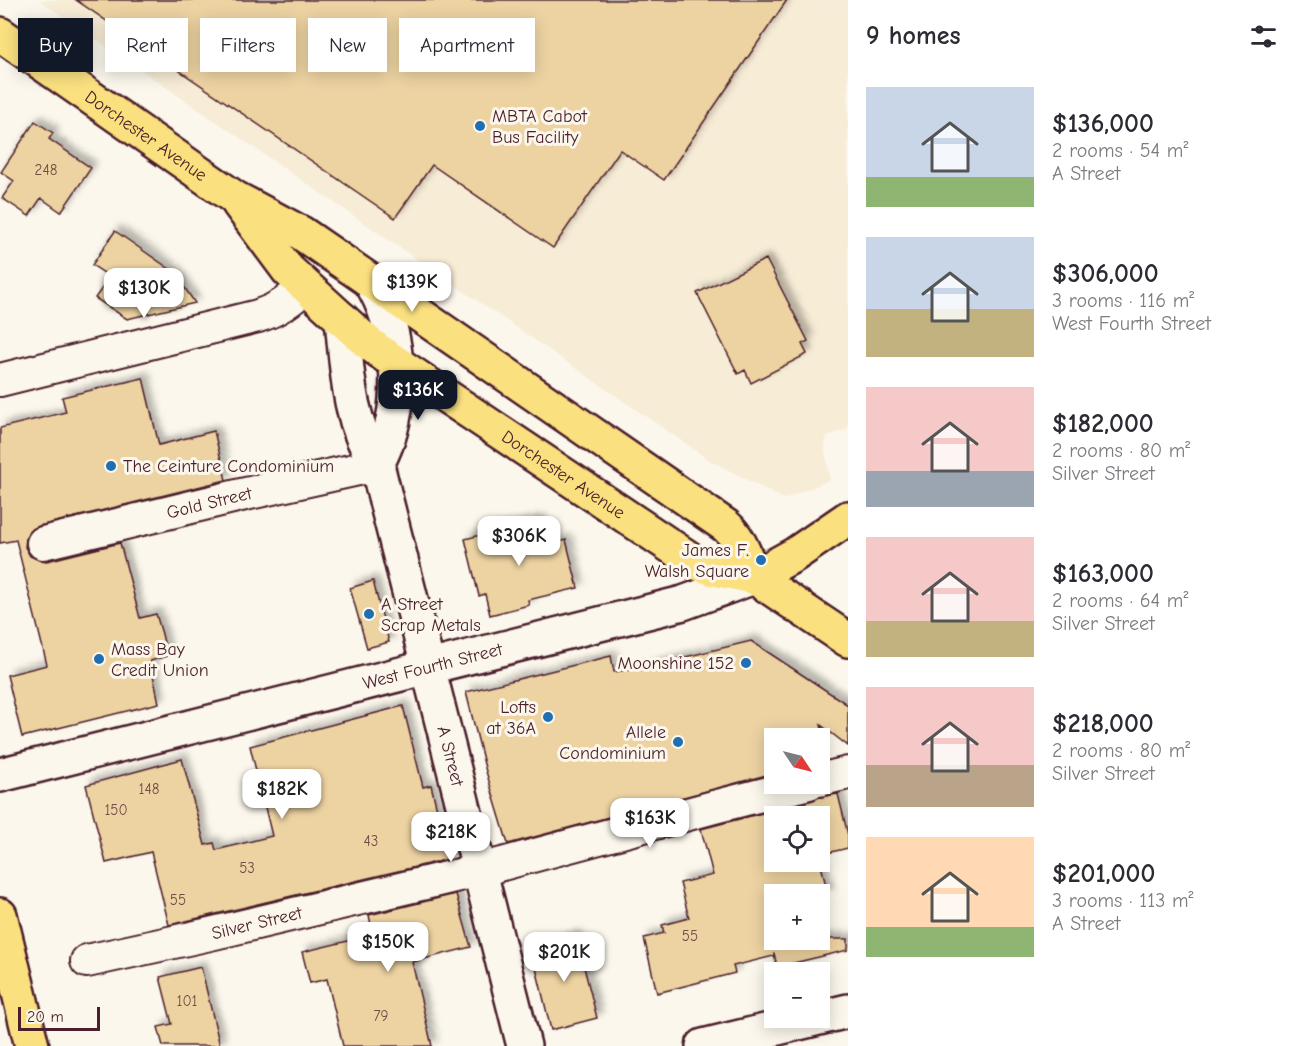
<!DOCTYPE html>
<html lang="en">
<head>
<meta charset="utf-8">
<style>
  :root { --surface:#fff; --page:#f2f2f3; --text:#2b2b33; --muted:#7c7c81; --accent:#111827 }
  body { margin:0; font-family:"Comic Neue",sans-serif; background:var(--page); color:var(--text); height:100vh; display:flex; flex-direction:column; font-size:22px; white-space:nowrap }
  * { box-sizing:border-box; margin:0 }
  p { font-size:20px; color:var(--muted) }
  .icon { flex:none; width:33px; height:33px; fill:none; stroke:currentColor; stroke-width:2; stroke-linecap:round; stroke-linejoin:round }
  .map { position:relative; flex:1; overflow:hidden }
  .sheet { display:flex; flex-direction:column; background:var(--surface); width:450px }
  .sheet>* { flex:none }
  .banner { position:absolute; left:18px; top:18px; width:570px; height:54px; display:flex; gap:12px }
  .needle { width:39px; rotate:125deg }
  .fabs { position:absolute; left:764px; top:728px; display:grid; gap:12px }
  .fabs a { display:grid; place-items:center; width:66px; height:66px; border-radius:0px; background:var(--surface); box-shadow:0 3px 15px #0003; font-size:30px }
  .scale { position:absolute; left:18px; bottom:15px; width:82px; box-sizing:border-box; padding-left:6px; border:3px solid #4a1f2b; border-top:0; font-size:16px; line-height:21px; white-space:nowrap; color:#4a1f2b; -webkit-text-stroke:4px #fbf7ec; paint-order:stroke }
  .price { position:absolute; translate:-50% -51px; padding:0 14px; border-radius:12px; background:#fff; color:#222; font-size:20px; line-height:39px; filter:drop-shadow(0 2px 3px #0008) }
  .price::after { content:''; position:absolute; left:50%; top:36px; width:18px; height:14px; margin-left:-9px; background:inherit; clip-path:polygon(0 0,100% 0,50% 100%) }
  .price.selected { background:var(--accent); color:#fff }
  ul { padding:0; list-style:none }
  li { display:flex; align-items:center; gap:18px; height:150px; padding:0 18px }
  li span { display:grid; place-items:center; flex:none; width:168px; height:120px; border-radius:0px; color:#555 }
  li>.icon { margin-inline-start:auto }
  span .icon { width:72px; height:72px; fill:#fffc; stroke-width:1 }
  li b { font-size:26px }
  h2 { display:flex; justify-content:space-between; align-items:center; height:72px; padding:0 18px; font-size:26px }
  .pill { padding:0 21px; border-radius:0px; background:var(--surface); box-shadow:0 3px 15px #0003; font-size:21px; line-height:54px }
  .pill.selected { background:var(--accent); color:#fff }
  main { display:flex; flex:1; min-height:0 }
  .map>svg:first-child { display:block }
  .built { fill:#f7ecd6 }
  .building { fill:#edd3a2; stroke:#4a1f2b; stroke-width:1.5; filter:url(#shadow) }
  .lines { fill:none; stroke-linecap:round; stroke-linejoin:round }
  .street-casing { stroke:#4a1f2b; stroke-width:36 }
  .secondary-casing { stroke:#4a1f2b; stroke-width:38 }
  .primary-casing { stroke:#4a1f2b; stroke-width:38 }
  .street { stroke:#fbf7ec; stroke-width:32 }
  .secondary { stroke:#fbf7ec; stroke-width:33 }
  .primary { stroke:#fbe080; stroke-width:33 }
  .poi-dot { fill:#1f6fb2; stroke:#fbf7ec; stroke-width:2 }
  .labels { text-anchor:middle; dominant-baseline:central; stroke-width:6; stroke-linejoin:round; paint-order:stroke }
  .number-label { font-size:15px; fill:#734c49 }
  .poi-label { font-size:18px; fill:#4a1f2b; stroke:#fbf7ec; text-anchor:start }
  .street-label { font-size:18px; fill:#4a1f2b; stroke:#fbf7ec }
</style>
</head>
<body>
<main>
<div class="map">
<svg width="848" height="1046" viewBox="0 0 848 1046">
  <defs>
    <filter id="shadow"><feDropShadow dx="5.5" dy="-5.5" stdDeviation="3" flood-color="#0004"/></filter>
  </defs>
  <rect width="100%" height="100%" fill="#fbf7ec"/>
  <filter id="ink" filterUnits="userSpaceOnUse"><feTurbulence type="fractalNoise" baseFrequency=".0167" numOctaves="2"/><feDisplacementMap in="SourceGraphic" scale="12" xChannelSelector="R" yChannelSelector="G"/><feConvolveMatrix kernelMatrix="1 2 1 2 8 2 1 2 1" color-interpolation-filters="sRGB"/></filter>
  <g filter="url(#ink)">
    <!-- built -->
    <path class="built" d="M39,0H848V429L826,437L825,451L830,480L784,499L711,461Z"/>
    <!-- building -->
    <path class="building" d="M76,0H787L664,180L620,150L553,248L432,165L395,218Z
      M35,121L53,133L49,139L91,168L61,212L41,198L29,216L2,198L14,181L1,172Z
      M115,231L174,272L195,303L127,319L95,298L110,277L92,265Z
      M766,259L808,341L802,344L807,354L751,383L745,370L738,374L697,293Z
      M143,378L159,445L214,431L226,480L39,526L30,530L26,538L25,547L30,556L39,560L47,561L120,543L140,618L156,614L162,634L167,656L150,661L159,703L22,737L7,675L47,665L16,540L0,543V428L66,412L62,397Z
      M539,520L546,546L566,540L578,588L528,600L529,605L490,615L485,594L479,596L465,539Z
      M373,581L389,642L367,648L350,588Z
      M751,641L848,705V746L821,725L825,738H774V773L508,844L485,768L466,692L611,656L614,672L640,668Z
      M403,706L423,787L431,785L449,859L169,925L151,852L106,863L86,785L182,759L205,845L214,843L216,850L272,836L250,746Z
      M838,794L848,835V848L819,855V816H774V861H820L828,894H774V939H848V950L777,967L774,953V956L733,966L735,973L657,993L644,938L664,933L662,925L689,918L680,883L713,875L701,829L813,800L819,797Z
      M456,894L471,947L412,962L432,1046H343L327,979L310,983L302,952L373,935L369,915Z
      M576,936L597,1018L551,1030L531,947Z
      M201,967L220,1046H163L158,1027L172,1024L160,977Z"/>
    <g class="lines">
      <defs>
        <g id="street">
          <path d="M0,380L258,316C277,310 292,300 305,286"/>
          <path id="s1" d="M43,543L241,495L377,465"/>
          <path d="M819,780L848,773"/>
          <path id="s2" d="M87,961L210,934L480,870L714,807L809,783"/>
        </g>
        <g id="secondary">
          <path d="M371,282C398,326 404,390 388,439C385,448 381,456 377,465"/>
          <path id="s3" d="M342,319C347,369 348,421 377,465L524,1046"/>
          <path id="s4" d="M0,775L683,603L754,577"/>
          <path d="M703,1046L848,1011"/>
        </g>
        <g id="primary">
          <path id="s5" d="M0,34L235,198L301,233L726,526C741,539 746,559 754,577"/>
          <path id="s6" d="M239,204L288,270L367,342L386,356L696,563L714,569L754,577L848,640"/>
          <path d="M754,577L794,555L848,518"/>
          <path d="M0,915L32,1046"/>
        </g>
      </defs>
      <!-- street casing -->
      <use href="#street" class="street-casing"/>
      <!-- secondary casing -->
      <use href="#secondary" class="secondary-casing"/>
      <!-- primary casing -->
      <use href="#primary" class="primary-casing"/>
      <!-- street -->
      <use href="#street" class="street"/>
      <!-- secondary -->
      <use href="#secondary" class="secondary"/>
      <!-- primary -->
      <use href="#primary" class="primary"/>
    </g>
  </g>
  <!-- markers -->
  <g class="poi-dot">
    <circle cx="480" cy="126" r="6"/>
    <circle cx="111" cy="466" r="6"/>
    <circle cx="761" cy="560" r="6"/>
    <circle cx="369" cy="614" r="6"/>
    <circle cx="99" cy="659" r="6"/>
    <circle cx="746" cy="663" r="6"/>
    <circle cx="548" cy="717" r="6"/>
    <circle cx="678" cy="742" r="6"/>
  </g>
  <g class="labels">
    <!-- number labels -->
    <g class="number-label">
      <text x="46" y="170">248</text>
      <text x="149" y="789">148</text>
      <text x="116" y="810">150</text>
      <text x="371" y="841">43</text>
      <text x="247" y="868">53</text>
      <text x="178" y="900">55</text>
      <text x="690" y="936">55</text>
      <text x="187" y="1001">101</text>
      <text x="381" y="1016">79</text>
    </g>
    <!-- poi labels -->
    <g class="poi-label">
      <text x="492" y="116">MBTA Cabot<tspan x="492" dy="21">Bus Facility</tspan></text>
      <text x="123" y="466">The Ceinture Condominium</text>
      <text x="749" y="550" text-anchor="end">James F.<tspan x="749" dy="21">Walsh Square</tspan></text>
      <text x="381" y="604">A Street<tspan x="381" dy="21">Scrap Metals</tspan></text>
      <text x="111" y="649">Mass Bay<tspan x="111" dy="21">Credit Union</tspan></text>
      <text x="734" y="663" text-anchor="end">Moonshine 152</text>
      <text x="536" y="707" text-anchor="end">Lofts<tspan x="536" dy="21">at 36A</tspan></text>
      <text x="666" y="732" text-anchor="end">Allele<tspan x="666" dy="21">Condominium</tspan></text>
    </g>
    <!-- street labels -->
    <g class="street-label">
      <text stroke="none"><textPath href="#s5" startOffset="178">Dorchester Avenue</textPath></text>
      <text stroke="none"><textPath href="#s6" startOffset="426">Dorchester Avenue</textPath></text>
      <text stroke="none"><textPath href="#s1" startOffset="171">Gold Street</textPath></text>
      <text stroke="none"><textPath href="#s4" startOffset="446">West Fourth Street</textPath></text>
      <text stroke="none"><textPath href="#s3" startOffset="452">A Street</textPath></text>
      <text stroke="none"><textPath href="#s2" startOffset="174">Silver Street</textPath></text>
    </g>
  </g>
</svg>
<div class="fabs">
<a><svg class="needle" viewBox="-14 -14 28 28"><path d="M0-13l5 13h-10z" fill="#e53935"/><path d="M0 13l5-13h-10z" fill="#7c7c81"/></svg></a>
<a><svg class="icon" aria-label="locate" viewBox="0 0 24 24"><circle cx="12" cy="12" r="6"/><path d="M12 2v4M12 18v4M2 12h4M18 12h4"/></svg></a>
<a>+</a>
<a>−</a>
</div>
<div class="scale">20 m</div>
<b class="price" style="left:412px;top:313px">$139K</b>
<b class="price" style="left:144px;top:319px">$130K</b>
<b class="price selected" style="left:418px;top:421px">$136K</b>
<b class="price" style="left:519px;top:567px">$306K</b>
<b class="price" style="left:282px;top:820px">$182K</b>
<b class="price" style="left:650px;top:849px">$163K</b>
<b class="price" style="left:451px;top:863px">$218K</b>
<b class="price" style="left:388px;top:973px">$150K</b>
<b class="price" style="left:564px;top:983px">$201K</b>
<div class="banner">
<a class="pill selected">Buy</a>
<a class="pill">Rent</a>
<a class="pill">Filters</a>
<a class="pill">New</a>
<a class="pill">Apartment</a>
</div>
</div>
<section class="sheet">
<h2>9 homes<svg class="icon" aria-label="filters" viewBox="0 0 24 24"><path d="M4 7h16M4 17h16"/><circle cx="9" cy="7" r="2"/><circle cx="15" cy="17" r="2"/></svg></h2>
<ul>
<li><span style="background:linear-gradient(#c9d6e8 75%,#8fb573 0)"><svg class="icon" aria-label="home" viewBox="0 0 24 24"><path d="M3 11l9-7 9 7M6 9v11h12V9"/></svg></span><div><b>$136,000</b><p>2 rooms · 54 m²</p><p>A Street</p></div></li>
<li><span style="background:linear-gradient(#c9d6e8 60%,#c2b280 0)"><svg class="icon" aria-label="home" viewBox="0 0 24 24"><path d="M3 11l9-7 9 7M6 9v11h12V9"/></svg></span><div><b>$306,000</b><p>3 rooms · 116 m²</p><p>West Fourth Street</p></div></li>
<li><span style="background:linear-gradient(#f6c9c9 70%,#9aa5b1 0)"><svg class="icon" aria-label="home" viewBox="0 0 24 24"><path d="M3 11l9-7 9 7M6 9v11h12V9"/></svg></span><div><b>$182,000</b><p>2 rooms · 80 m²</p><p>Silver Street</p></div></li>
<li><span style="background:linear-gradient(#f6c9c9 70%,#c2b280 0)"><svg class="icon" aria-label="home" viewBox="0 0 24 24"><path d="M3 11l9-7 9 7M6 9v11h12V9"/></svg></span><div><b>$163,000</b><p>2 rooms · 64 m²</p><p>Silver Street</p></div></li>
<li><span style="background:linear-gradient(#f6c9c9 65%,#b9a48a 0)"><svg class="icon" aria-label="home" viewBox="0 0 24 24"><path d="M3 11l9-7 9 7M6 9v11h12V9"/></svg></span><div><b>$218,000</b><p>2 rooms · 80 m²</p><p>Silver Street</p></div></li>
<li><span style="background:linear-gradient(#ffd9b3 75%,#8fb573 0)"><svg class="icon" aria-label="home" viewBox="0 0 24 24"><path d="M3 11l9-7 9 7M6 9v11h12V9"/></svg></span><div><b>$201,000</b><p>3 rooms · 113 m²</p><p>A Street</p></div></li>
</ul>
</section>
</main>
</body>
</html>
